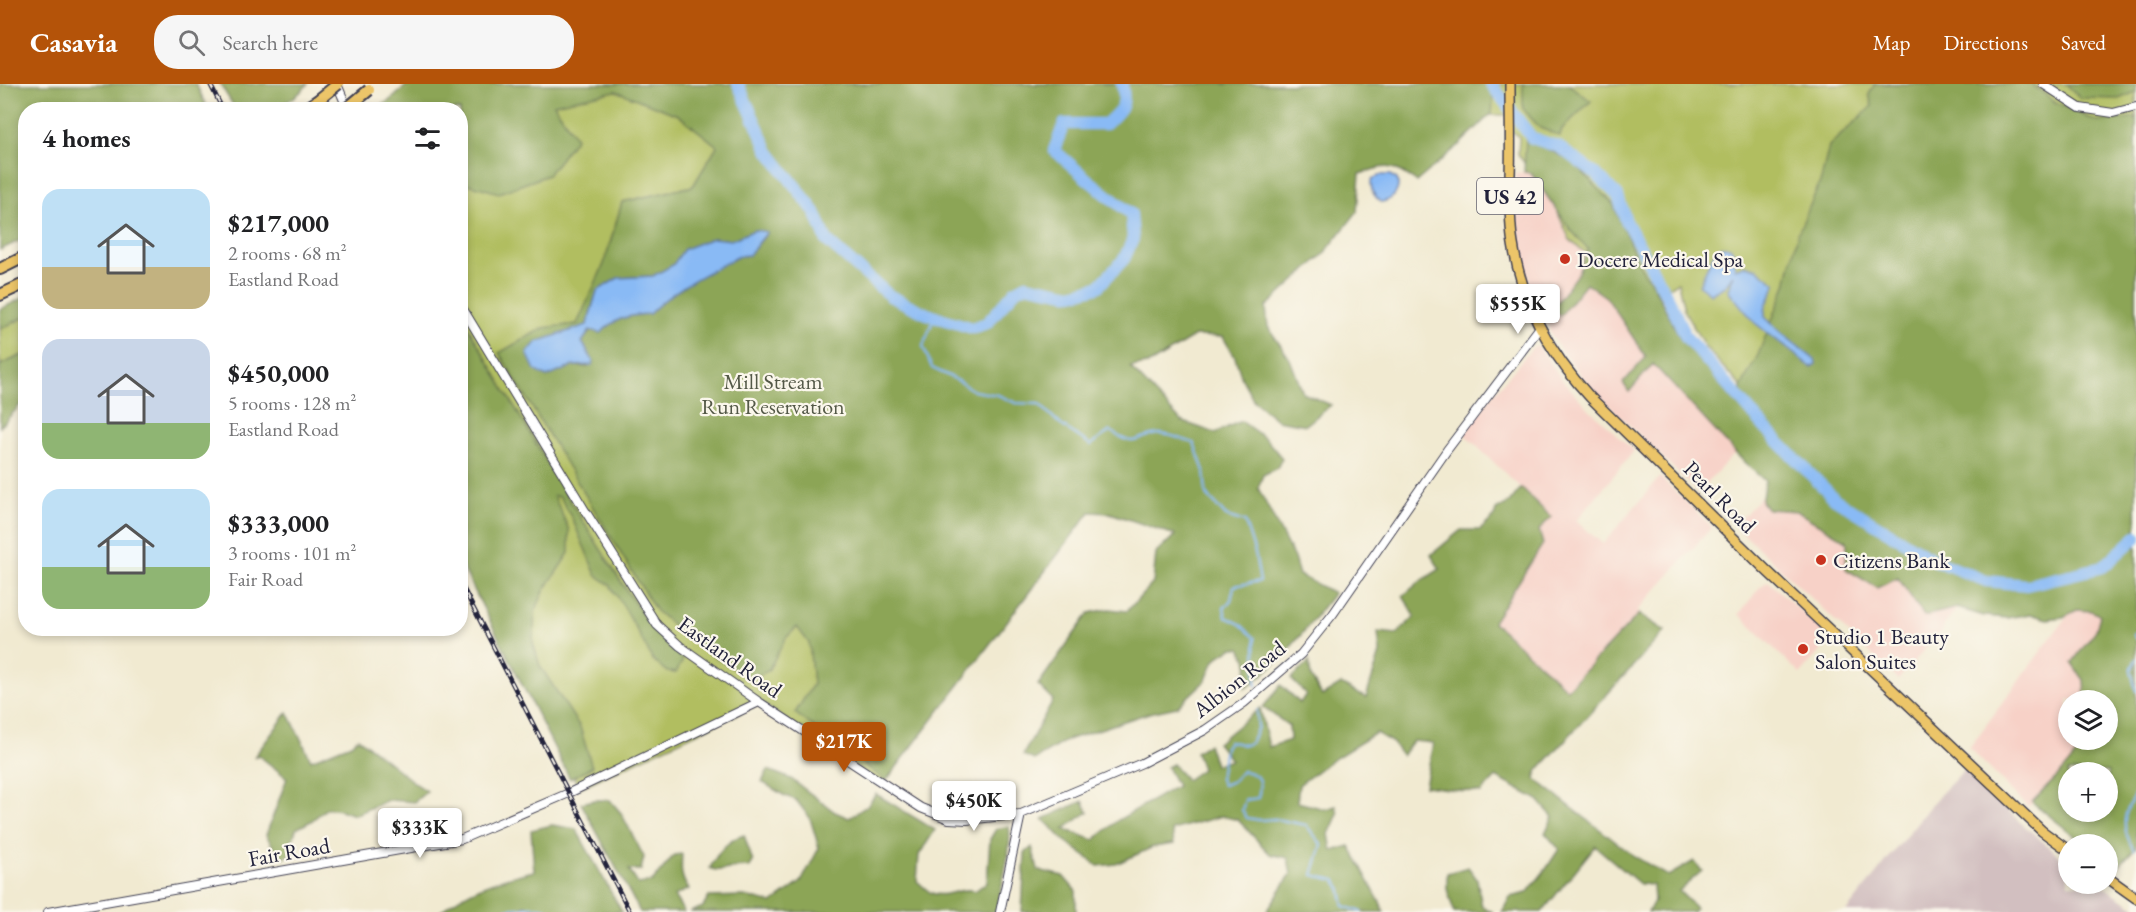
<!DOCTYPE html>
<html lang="en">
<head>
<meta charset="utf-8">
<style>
  :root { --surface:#fff; --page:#f6f6f6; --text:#202124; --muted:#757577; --accent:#b45309 }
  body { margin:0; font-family:"EB Garamond",serif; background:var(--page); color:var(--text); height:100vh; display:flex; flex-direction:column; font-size:22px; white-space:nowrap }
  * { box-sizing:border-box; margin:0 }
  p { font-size:20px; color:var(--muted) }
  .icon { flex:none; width:33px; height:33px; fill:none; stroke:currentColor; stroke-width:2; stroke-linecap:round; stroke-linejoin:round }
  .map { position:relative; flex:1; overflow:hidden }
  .panel { position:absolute; left:18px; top:18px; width:450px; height:534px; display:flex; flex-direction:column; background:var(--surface); border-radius:24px; box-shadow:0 3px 9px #0003 }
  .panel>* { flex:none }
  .tools { position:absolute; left:2058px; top:606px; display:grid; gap:12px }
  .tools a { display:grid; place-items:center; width:60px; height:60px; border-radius:50%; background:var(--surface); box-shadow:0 3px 9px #0003; font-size:30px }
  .price { position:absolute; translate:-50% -51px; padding:0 14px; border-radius:6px; background:#fff; color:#222; font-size:20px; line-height:39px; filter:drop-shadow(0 2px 3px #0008) }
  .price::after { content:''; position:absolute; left:50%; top:36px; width:18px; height:14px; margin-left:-9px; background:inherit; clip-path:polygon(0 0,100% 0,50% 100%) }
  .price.on { background:var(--accent); color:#fff }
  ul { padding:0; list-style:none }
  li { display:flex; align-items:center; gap:18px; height:150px; padding:0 24px }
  li span { display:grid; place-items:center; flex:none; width:168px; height:120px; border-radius:18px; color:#555 }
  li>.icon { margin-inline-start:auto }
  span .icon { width:72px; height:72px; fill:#fffc; stroke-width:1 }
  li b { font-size:26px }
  h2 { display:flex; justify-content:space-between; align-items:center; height:72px; padding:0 24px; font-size:26px }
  header { display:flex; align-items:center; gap:36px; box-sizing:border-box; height:84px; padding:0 30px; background:var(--accent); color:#fff }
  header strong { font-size:28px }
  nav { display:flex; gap:33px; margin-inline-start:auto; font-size:21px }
  .search { width:420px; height:54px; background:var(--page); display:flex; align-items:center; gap:15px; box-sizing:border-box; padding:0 21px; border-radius:24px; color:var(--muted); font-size:22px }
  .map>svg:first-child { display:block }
  .built { fill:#f7d1c7 }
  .industrial { fill:#d2bfc0 }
  .green { fill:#b1be60; stroke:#6a704e; stroke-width:1.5; fill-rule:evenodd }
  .forest { fill:#8ca556; stroke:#576448; stroke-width:1.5; fill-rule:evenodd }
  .water { fill:#89baf5; stroke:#566e98; stroke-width:1.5 }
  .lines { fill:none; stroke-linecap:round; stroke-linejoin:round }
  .stream { stroke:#89baf5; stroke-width:2 }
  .river { stroke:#89baf5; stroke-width:12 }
  .minor-casing { stroke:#414052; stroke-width:10 }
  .major-casing { stroke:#414052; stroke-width:12 }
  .highway-casing { stroke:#414052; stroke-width:14 }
  .minor { stroke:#fff; stroke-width:8 }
  .major { stroke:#ecc569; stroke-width:9 }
  .highway { stroke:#ecc569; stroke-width:10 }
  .rail-casing { stroke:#22223b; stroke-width:4.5 }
  .rail { stroke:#fbf7ec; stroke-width:2; stroke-dasharray:7; stroke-linecap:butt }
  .highway-bridge-casing { stroke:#414052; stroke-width:14; stroke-linecap:butt }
  .highway-bridge { stroke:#ecc569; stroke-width:10 }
  .poi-dot { fill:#c8321e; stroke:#fbf7ec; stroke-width:2 }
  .labels { text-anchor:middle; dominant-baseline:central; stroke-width:4.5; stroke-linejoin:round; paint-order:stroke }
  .shield { fill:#fbf7ec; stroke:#636270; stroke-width:1.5 }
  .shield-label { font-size:21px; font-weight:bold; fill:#22223b }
  .poi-label { font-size:22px; fill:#22223b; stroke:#fbf7ec; text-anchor:start }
  .park-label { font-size:22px; fill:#545948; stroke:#fbf7ec }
  .street-label { font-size:22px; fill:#22223b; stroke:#fbf7ec }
</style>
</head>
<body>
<header>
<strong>Casavia</strong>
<div class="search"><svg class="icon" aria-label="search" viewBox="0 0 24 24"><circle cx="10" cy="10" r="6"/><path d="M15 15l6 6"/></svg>Search here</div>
<nav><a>Map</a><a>Directions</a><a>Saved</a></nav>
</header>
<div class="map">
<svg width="2136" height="828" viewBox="0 0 2136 828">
  <rect width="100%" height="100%" fill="#fbf7ec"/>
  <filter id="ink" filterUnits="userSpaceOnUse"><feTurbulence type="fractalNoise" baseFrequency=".0167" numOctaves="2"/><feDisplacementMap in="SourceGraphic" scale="12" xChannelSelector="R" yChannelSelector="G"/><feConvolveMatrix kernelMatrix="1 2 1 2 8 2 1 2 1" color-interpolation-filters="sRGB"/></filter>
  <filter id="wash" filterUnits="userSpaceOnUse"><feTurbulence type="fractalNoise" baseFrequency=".008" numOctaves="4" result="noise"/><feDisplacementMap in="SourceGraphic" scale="24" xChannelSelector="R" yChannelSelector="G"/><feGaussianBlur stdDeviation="1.35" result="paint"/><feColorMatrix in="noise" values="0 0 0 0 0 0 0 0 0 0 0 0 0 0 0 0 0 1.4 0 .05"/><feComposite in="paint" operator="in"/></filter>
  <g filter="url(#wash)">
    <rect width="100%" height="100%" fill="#f1ead1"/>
    <!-- built -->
    <path class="built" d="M1524,88L1531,89L1556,125L1570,156L1586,169L1578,189L1552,225L1560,232L1586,199L1607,214L1646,273L1623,298L1628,307L1652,279L1735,369L1698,408L1590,303L1561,266L1551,250L1530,201L1517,140L1516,89Z
      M1533,263H1539L1563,297L1587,323L1634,367L1576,437L1603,460L1660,393L1712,443L1637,527L1639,530L1567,605L1493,538L1543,460L1539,446L1551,433L1464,350L1487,318Z
      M1763,410L1761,418L1768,425L1796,427L1847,458V485L1877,504L1898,494L1924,532L1957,524L1939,549L1898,596L1735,442Z
      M1768,497L1831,555L1800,590L1739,530L1760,503Z
      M2077,526L2091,527L2100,531L2096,545L2072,579L2084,596L2085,616H2068V656H2088L2064,686L2028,723L1969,664L2067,532Z"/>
    <!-- industrial -->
    <path class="industrial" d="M1966,684L2021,739L2068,779V800H2099L2136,823V828H1846L1933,718Z"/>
    <!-- green -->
    <path class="green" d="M431,0H2136V483L1769,394L1735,369L1709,337L1590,173L1570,156L1556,125L1518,70L1519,53L1508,45V31H1478L1354,70L1195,252L1151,279L1085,293L1149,349L883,701L761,619L579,704L461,471L460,26H403ZM1678,198L1684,226L1705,263L1801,369L1787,386L1675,258L1657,211Z
      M25,233V270L0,281V245Z"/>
    <!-- forest -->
    <path class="forest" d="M0,0H196L208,25L26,26L25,154L0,166Z
      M220,0H308C288,25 267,26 236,26Z
      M408,0H1494L1492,31H1490L1458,62L1416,98C1392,80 1388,80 1360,90L1357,128L1324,170L1266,223L1268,243L1290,275L1303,309L1331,321L1306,341L1277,336L1254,317L1242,295L1235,273L1223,253L1195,252L1151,279L1130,283L1181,337L1215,349L1241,337L1266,355L1282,374L1277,384L1263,391L1258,404L1294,474L1299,491L1334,509C1307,543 1281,581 1245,604L1248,578L1240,564H1232L1218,573L1212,581L1206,596L1177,623L1149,629L1067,656L1034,676L1023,671L1053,616L1038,601L1089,529L1109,525L1127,527L1153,499L1156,469L1175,451L1110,429L1090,428L886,697L795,629L813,600L809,559L797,543L786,554L768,587L750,595L702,565L656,527L499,269L543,244L577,240L604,180L622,118L693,102L717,62L678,31L616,7L554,20L576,54L548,91L499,109L461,98L460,26H375L394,13ZM755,146L767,149L749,171L739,172C707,189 674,204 649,230C629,231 615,234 601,249L591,246L582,258L593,277L587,283L573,282L547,293L563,250L587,241L597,207L618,194L653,192L673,181L684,165L713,154L731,156Z
      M1523,0H1568L1591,17L1562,45L1560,52L1540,44L1523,25Z
      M1875,0H2031L2055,18L2097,38L2136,33V763L2117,784L2108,777V760H2085L2032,718L2064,686L2088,656H2108V616H2085L2084,596L2072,579L2096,546L2100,531L2091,527L2077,526L2063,533L2047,535L2030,530L2007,534L1984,532L1957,524L1924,532L1898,494L1877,504L1846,485L1847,457L1796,427L1768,425L1761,418L1765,397L1745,379L1653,280L1629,308L1623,299L1646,273L1607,214L1586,199L1560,232L1552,225L1578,189L1588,165L1570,145L1531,89L1524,88L1526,54L1573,78L1613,120L1640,182L1653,201L1681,255L1739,322L1741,303L1758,271L1786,201L1798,149L1821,96L1829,62L1872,22L1869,10ZM2068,688H2108V728H2068Z
      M2066,0H2136V8L2119,15L2080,14Z
      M25,213V233L0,245V225Z
      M460,229L562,404L632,515L649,541L683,576L676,589L667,588L653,576L625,525L610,501L596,491L572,434L560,413L554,412L569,446V469L544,507L535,528L533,559L540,582L580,643L592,683L570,695L461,480Z
      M25,270V316L0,343V281Z
      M1521,404L1551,433L1539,446L1543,460L1493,538L1567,605L1639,530L1665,547L1538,686L1535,695L1634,772L1668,792L1694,777L1702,787L1679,807L1696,824L1693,828H1648L1654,817L1653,801L1640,800L1595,762L1542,828H1502L1510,813L1527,809L1546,785L1559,765L1545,749L1553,733L1538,716L1496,693L1481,709L1425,702L1433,659L1413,657L1402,672L1393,659L1376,649L1329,678L1299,701L1297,718L1325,725L1336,722L1338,730L1329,750L1332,767L1350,762L1385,828H1266L1291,790L1288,774L1270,770L1238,736L1222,732L1172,746L1174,760L1153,763L1116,780L1098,782L1064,756L1043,735L1083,717L1088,728L1064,745L1094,756L1118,736L1177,702L1167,683L1173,680L1186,696L1202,685L1196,668L1208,660L1215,681L1231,676L1217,659L1260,624L1269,663L1290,656L1289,642L1263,623L1281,601L1300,619L1306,610L1291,595L1309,578L1311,593L1322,612L1341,600L1366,614L1380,569L1378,548L1397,550L1415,532L1403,512L1418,499L1440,485L1431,471L1461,446H1480L1494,433L1496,426L1509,419Z
      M288,628L311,676L351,660L358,654L416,700L427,707L414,718L388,716L354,731L340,726L327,724L311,737L296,745L291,762L294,769L283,774L277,769L266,751L287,694L258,671L254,673Z
      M768,686L791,695L835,728L849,734L868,721L876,710L935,746L919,771L917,797C922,801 927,807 932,809C946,815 961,802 975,807L987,798L990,755L996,745L1009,742C1013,766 1000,802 997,828H690L703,823L709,813L744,812L772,819L801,798L819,764L810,734L796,716L785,712L762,698Z
      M595,716H610L621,729L644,773L641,786H629L638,800L652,798L674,771L682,770C681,784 680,794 689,805L674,812L684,828H640L581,719Z
      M552,741L576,745L622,828H538L525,821L512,828H440C468,804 499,795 534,787L531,746Z
      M744,751L753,778L749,784C734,779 725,791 710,784C717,769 727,756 744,751Z
      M1032,763L1038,786L1063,792L1076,807V828H1022L1025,769Z
      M1468,783L1477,795L1482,823L1493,828H1454L1447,805V789Z"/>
    <!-- water -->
    <path class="water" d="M1379,91H1390L1397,95C1401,107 1392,117 1381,118C1373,111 1371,107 1371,97Z
      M755,146L767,148L749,171L739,172C707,189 674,204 649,230C629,231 615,234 601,249L590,246L582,258L593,277L592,281L573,282L547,293L535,286L527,269L537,258L587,241L597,207L618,194L653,192L673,181L684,165L713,154L731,156Z
      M1719,163H1730L1734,169L1735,185L1746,181L1756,184L1775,199C1774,212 1763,219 1765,233L1779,247L1815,276L1816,280L1811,283L1755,239L1728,206L1733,191L1725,202L1711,210L1699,201L1712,173Z"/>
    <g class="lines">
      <!-- stream -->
      <path class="stream" d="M935,232L923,262L932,284L955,295L974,307L998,311L1016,319L1039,320L1061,341L1091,361L1110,347C1140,367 1134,351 1160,350C1171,350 1184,356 1194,359L1204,387L1206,410L1226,432L1245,438L1255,469L1260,497L1234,502L1231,516L1224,524L1226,533L1240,540L1255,554L1256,602
        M2136,548L2134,551L2136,555
        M2136,575L2131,586L2136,607
        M1257,626L1258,643L1251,659L1244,661L1229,657L1225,663L1220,695L1223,701L1233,697L1242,687C1260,689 1262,698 1258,714L1245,716L1242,726L1247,734L1259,736L1275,735L1306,741L1322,761L1313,791L1335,796L1340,802L1344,822L1362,828
        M2134,766C2121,744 2122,730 2136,709
        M494,828C510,825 540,818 553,828"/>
      <!-- river -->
      <path class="river" d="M738,0L769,68L815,128L827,157L890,212L927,230L972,244L987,239L1015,207L1026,201L1071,210L1098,203L1124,175L1133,155L1131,130L1087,95L1054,66L1064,40H1106C1122,25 1127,22 1122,0
        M1491,0L1532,54L1559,63L1597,91L1618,112L1626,137L1669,216L1686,253L1766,345L1835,415L1934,476L1986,497L2027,501L2103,483L2136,453"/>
    </g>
  </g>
  <g filter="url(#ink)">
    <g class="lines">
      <defs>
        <path id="minor" d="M337,0L348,26
          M2043,0L2080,24L2113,29L2136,23
          M460,220L584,425L657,541L680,562L759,618L921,724L949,735L967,736L1021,730L1142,679L1205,646L1244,619L1301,570L1333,530L1447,366L1540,243
          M48,828L462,755L569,709L759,618
          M1000,828L1021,730"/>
        <path id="major" d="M1510,0C1510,30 1511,61 1510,91C1510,114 1509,137 1513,160C1522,218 1550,270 1590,313L1766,486L2042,747L2068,766
          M2108,794L2136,814"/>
        <path id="highway" d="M303,26L317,17
          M0,185L26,172
          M0,211L26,199"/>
      </defs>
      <!-- minor casing -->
      <use href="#minor" class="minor-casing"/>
      <!-- major casing -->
      <use href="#major" class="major-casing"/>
      <!-- highway casing -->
      <use href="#highway" class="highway-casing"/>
      <!-- minor -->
      <use href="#minor" class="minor"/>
      <!-- major -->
      <use href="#major" class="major"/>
      <!-- highway -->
      <use href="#highway" class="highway"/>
      <defs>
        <path id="rail" d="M210,0L223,26
          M460,498L630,828"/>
      </defs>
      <!-- rail casing -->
      <use href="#rail" class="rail-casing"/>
      <!-- rail -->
      <use href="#rail" class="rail"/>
      <defs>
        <path id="highway-bridge" d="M317,17L338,0
          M345,26L369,6"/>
      </defs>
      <!-- highway-bridge casing -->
      <use href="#highway-bridge" class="highway-bridge-casing"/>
      <!-- highway-bridge -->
      <use href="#highway-bridge" class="highway-bridge"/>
    </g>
  </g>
  <!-- markers -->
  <g class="poi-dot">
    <circle cx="1565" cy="175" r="6"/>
    <circle cx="1821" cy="476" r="6"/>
    <circle cx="1803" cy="565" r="6"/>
  </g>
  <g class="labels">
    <!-- shield labels -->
    <rect class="shield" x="1477" y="94" width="66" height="36" rx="4.5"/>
    <g class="shield-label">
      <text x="1510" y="112">US 42</text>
    </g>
    <!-- poi labels -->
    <g class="poi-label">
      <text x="1577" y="175">Docere Medical Spa</text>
      <text x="1833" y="476">Citizens Bank</text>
      <text x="1815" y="552">Studio 1 Beauty<tspan x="1815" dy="25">Salon Suites</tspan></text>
    </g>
    <!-- park labels -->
    <g class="park-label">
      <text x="773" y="297">Mill Stream<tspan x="773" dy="25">Run Reservation</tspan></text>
    </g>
    <!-- street labels -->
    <g class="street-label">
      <text transform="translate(1720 413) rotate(45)">Pearl Road</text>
      <text transform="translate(730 573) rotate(36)">Eastland Road</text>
      <text transform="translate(1239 595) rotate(-38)">Albion Road</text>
      <text transform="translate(289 768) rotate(-10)">Fair Road</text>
    </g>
  </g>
</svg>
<div class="tools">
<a><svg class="icon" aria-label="layers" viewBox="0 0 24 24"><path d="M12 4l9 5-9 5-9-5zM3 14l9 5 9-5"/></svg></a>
<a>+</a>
<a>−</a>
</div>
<b class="price" style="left:1518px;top:251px">$555K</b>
<b class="price on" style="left:844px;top:689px">$217K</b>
<b class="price" style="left:974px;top:748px">$450K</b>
<b class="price" style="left:420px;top:775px">$333K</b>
<section class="panel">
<h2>4 homes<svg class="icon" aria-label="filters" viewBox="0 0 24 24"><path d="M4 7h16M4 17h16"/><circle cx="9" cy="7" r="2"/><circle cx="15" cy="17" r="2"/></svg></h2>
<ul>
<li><span style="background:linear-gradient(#bfe0f5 65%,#c2b280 0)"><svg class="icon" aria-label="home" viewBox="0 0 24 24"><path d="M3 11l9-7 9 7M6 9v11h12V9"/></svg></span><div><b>$217,000</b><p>2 rooms · 68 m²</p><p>Eastland Road</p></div></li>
<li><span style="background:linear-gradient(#c9d6e8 70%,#8fb573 0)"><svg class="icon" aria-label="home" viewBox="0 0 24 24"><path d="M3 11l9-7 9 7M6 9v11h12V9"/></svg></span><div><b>$450,000</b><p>5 rooms · 128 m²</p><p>Eastland Road</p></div></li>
<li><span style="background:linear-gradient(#bfe0f5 65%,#8fb573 0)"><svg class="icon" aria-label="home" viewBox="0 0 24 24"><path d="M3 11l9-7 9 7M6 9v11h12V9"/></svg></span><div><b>$333,000</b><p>3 rooms · 101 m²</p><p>Fair Road</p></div></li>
</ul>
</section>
</div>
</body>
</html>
